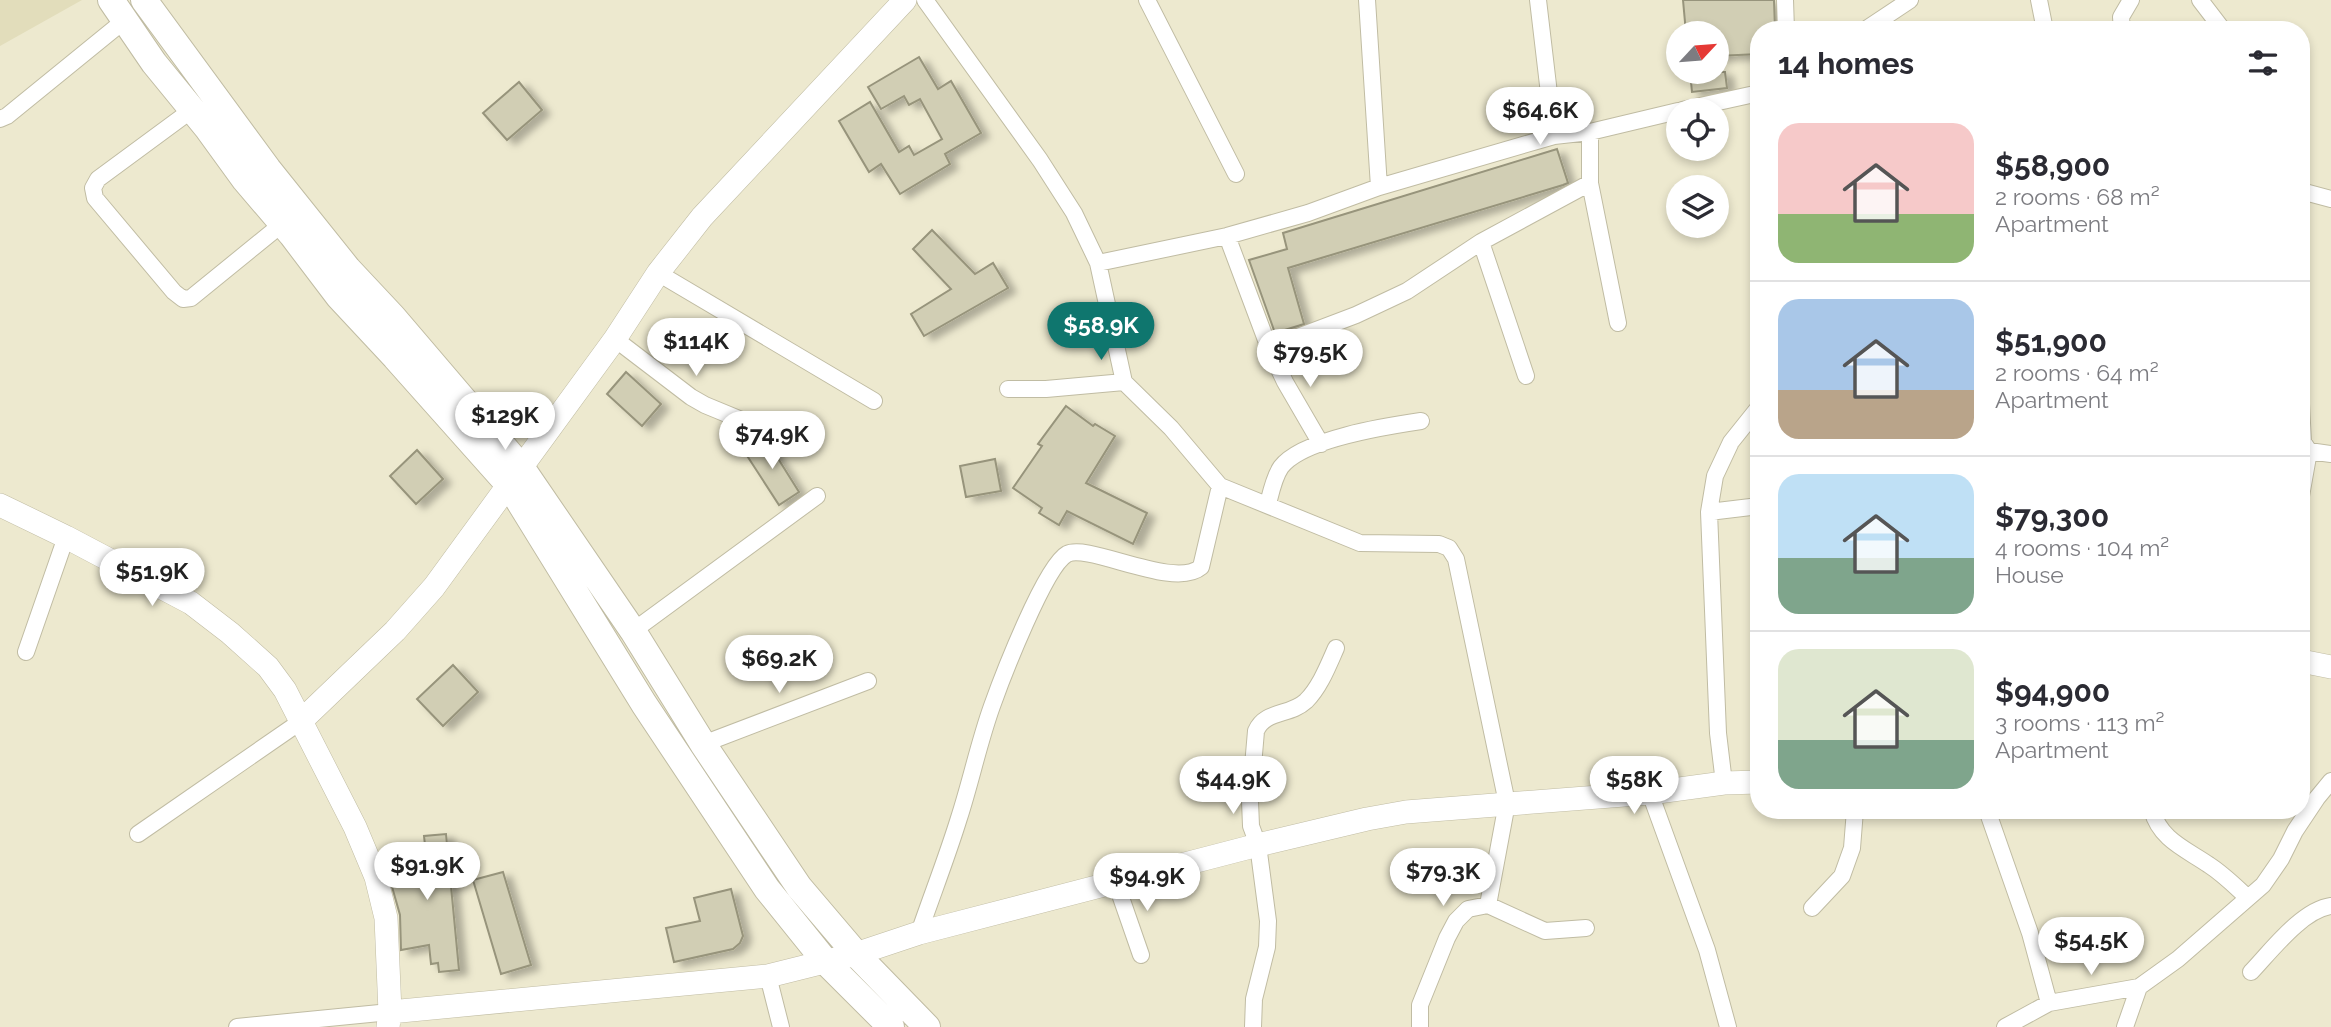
<!DOCTYPE html>
<html lang="en">
<head>
<meta charset="utf-8">
<style>
  :root { --surface:#fff; --page:#f7f7f7; --text:#2b2b33; --muted:#7c7c81; --line:#e1e1e2; --accent:#0f766e }
  body { margin:0; font-family:Raleway,sans-serif; background:var(--page); color:var(--text); height:100vh; display:flex; flex-direction:column; font-size:26px; white-space:nowrap }
  * { box-sizing:border-box; margin:0 }
  p { font-size:23px; color:var(--muted) }
  .icon { flex:none; width:38px; height:38px; fill:none; stroke:currentColor; stroke-width:2; stroke-linecap:round; stroke-linejoin:round }
  .map { position:relative; flex:1; overflow:hidden }
  .panel { position:absolute; left:1750px; top:21px; width:560px; height:798px; display:flex; flex-direction:column; background:var(--surface); border-radius:28px; box-shadow:0 4px 10px #0003 }
  .panel>* { flex:none }
  .needle { width:46px; rotate:64deg }
  .buttons { position:absolute; left:1666px; top:21px; display:grid; gap:14px }
  .buttons a { display:grid; place-items:center; width:63px; height:63px; border-radius:50%; background:var(--surface); box-shadow:0 4px 10px #0003; font-size:35px }
  .price { position:absolute; translate:-50% -60px; padding:0 16px; border-radius:24px; background:#fff; color:#222; font-size:23px; line-height:46px; filter:drop-shadow(0 2px 4px #0008) }
  .price::after { content:''; position:absolute; left:50%; top:42px; width:21px; height:16px; margin-left:-10px; background:inherit; clip-path:polygon(0 0,100% 0,50% 100%) }
  .price.on { background:var(--accent); color:#fff }
  ul { padding:0; list-style:none }
  li { display:flex; align-items:center; gap:21px; height:175px; padding:0 28px }
  li+li { border-top:2px solid var(--line) }
  li span { display:grid; place-items:center; flex:none; width:196px; height:140px; border-radius:21px; color:#555 }
  li>.icon { margin-inline-start:auto }
  span .icon { width:84px; height:84px; fill:#fffc; stroke-width:1 }
  li b { font-size:30px }
  h2 { display:flex; justify-content:space-between; align-items:center; height:84px; padding:0 28px; font-size:30px }
  .map>svg:first-child { display:block }
  .built { fill:#e2ddbb }
  .building { fill:#d1ceb4; stroke:#97947b; stroke-width:2; filter:url(#shadow) }
  .lines { fill:none; stroke-linecap:round; stroke-linejoin:round }
  .street-casing { stroke:#c0bca3; stroke-width:18 }
  .secondary-casing { stroke:#c0bca3; stroke-width:24 }
  .primary-casing { stroke:#c0bca3; stroke-width:28 }
  .street { stroke:#fff; stroke-width:16 }
  .secondary { stroke:#fff; stroke-width:23 }
  .primary { stroke:#fff; stroke-width:26 }
</style>
</head>
<body>
<div class="map">
<svg width="2331" height="1027" viewBox="0 0 2331 1027">
  <defs>
    <filter id="shadow"><feDropShadow dx="8" dy="4.5" stdDeviation="3.5" flood-color="#0004"/></filter>
  </defs>
  <rect width="100%" height="100%" fill="#ede9cf"/>
  <!-- built -->
  <path class="built" d="M0,0H82L0,46Z"/>
  <!-- building -->
  <path class="building" d="M1683,0H1774L1775,30H1759V54L1717,56V33H1686Z
    M919,57L938,89L951,81L981,133L945,154L950,164L900,194L881,164L869,172L839,121L870,102L899,152L909,146L914,155L942,139L920,99L909,105L904,96L881,109L868,87Z
    M1690,72H1725L1727,88L1692,92Z
    M519,82L542,110L507,140L483,113Z
    M1557,149L1568,183L1563,185L1288,268L1304,324L1275,333L1249,260L1287,249L1283,233Z
    M932,230L975,274L993,263L1008,288L924,336L911,314L951,289L913,249Z
    M626,372L661,404L642,426L607,394Z
    M1066,406L1093,426L1095,424L1115,436L1086,483L1147,513L1133,544L1067,511L1059,525L1039,513L1042,508L1013,488L1042,446L1038,444Z
    M761,440L767,441L799,492L779,505L744,451Z
    M417,450L443,479L416,504L390,476Z
    M995,459L1001,491L966,497L960,466Z
    M453,665L478,692L443,726L417,699Z
    M446,834L459,970L439,972L438,963L431,964L429,945L401,950L400,915L385,862L420,854L419,845H425L424,836Z
    M503,872L531,965L501,974L473,880Z
    M731,889L743,936L740,943L733,949L674,962L666,928L700,921L694,898Z"/>
  <g class="lines">
    <defs>
      <path id="street" d="M925,0L1040,160L1074,213L1098,263L1227,236L1308,213L1379,187L1554,136
        M1147,0L1236,174
        M1367,0L1379,187
        M1538,0L1554,136L1590,132L1678,111
        M1785,0L1786,30
        M2039,0L2045,30
        M2200,0L2223,30
        M1865,30L1910,0
        M2122,30L2121,17L2131,0
        M193,109L98,179L93,188L95,198L174,292L183,299L191,298L282,224
        M1682,110L1759,93
        M0,119L7,116L125,20
        M1590,132V183L1618,323
        M2301,191L2331,199
        M1227,236L1269,348L1356,315L1407,291L1481,242L1590,183
        M1481,242L1526,376
        M658,273L874,401
        M615,339L691,397L705,405L768,431
        M1269,348L1285,382L1321,444
        M1124,382L1171,428L1220,486L1360,543L1439,544L1449,548L1456,559L1507,803L1488,905L1468,909L1456,921L1447,938L1420,1005V1027
        M1008,389H1046L1124,382L1098,263
        M2301,404L2303,442L2309,451L2301,496
        M2309,451L2331,454
        M1268,504C1271,492 1274,477 1281,467C1302,439 1387,426 1421,421
        M1709,512L1759,506
        M633,631L817,496
        M26,652L66,537
        M703,744L868,681
        M1724,783L1718,733L1709,512L1715,476L1731,442L1759,407
        M1650,793L1707,950L1728,1027
        M1987,810L2030,933L2049,1003L2005,1027
        M2152,810C2160,840 2186,849 2209,865C2223,874 2235,886 2247,897
        M138,834L300,722
        M1116,883L1141,955
        M1488,905L1545,931L1586,928
        M1812,908L1842,876L1852,848L1855,810
        M919,933C932,895 947,857 959,818C971,781 979,742 992,706C1002,678 1045,566 1067,554C1089,543 1174,590 1201,567L1220,486
        M2251,972C2271,951 2302,910 2331,906
        M768,976L781,1027
        M2049,1003L2139,987L2178,959L2263,885L2281,859L2295,831L2317,798L2331,781
        M237,1027L390,1012
        M1253,1027L1254,999L1267,947L1268,921L1258,845L1251,826L1250,801L1256,731C1265,710 1290,716 1306,701C1320,687 1328,666 1336,648
        M2125,1027L2139,987"/>
      <path id="secondary" d="M0,505L66,537L191,603L230,633L268,667L285,690L355,827L376,877L386,918L390,1012L388,1027
        M2301,661L2331,667
        M300,722L395,631L434,587L615,339L658,273L702,217L905,0
        M390,1012L768,976L856,954L919,933L1258,845L1367,819L1406,812L1650,793L1724,783L1759,782"/>
      <path id="primary" d="M111,0L154,63L208,129L245,180L292,235L339,297L395,357L509,485L644,704L767,889L825,961L891,1027
        M144,0L268,169L348,269L393,317L521,467L633,631L703,744L799,887L856,954L927,1027"/>
    </defs>
    <!-- street casing -->
    <use href="#street" class="street-casing"/>
    <!-- secondary casing -->
    <use href="#secondary" class="secondary-casing"/>
    <!-- primary casing -->
    <use href="#primary" class="primary-casing"/>
    <!-- street -->
    <use href="#street" class="street"/>
    <!-- secondary -->
    <use href="#secondary" class="secondary"/>
    <!-- primary -->
    <use href="#primary" class="primary"/>
  </g>
</svg>
<div class="buttons">
<a><svg class="needle" viewBox="-14 -14 28 28"><path d="M0-13l5 13h-10z" fill="#e53935"/><path d="M0 13l5-13h-10z" fill="#7c7c81"/></svg></a>
<a><svg class="icon" aria-label="locate" viewBox="0 0 24 24"><circle cx="12" cy="12" r="6"/><path d="M12 2v4M12 18v4M2 12h4M18 12h4"/></svg></a>
<a><svg class="icon" aria-label="layers" viewBox="0 0 24 24"><path d="M12 4l9 5-9 5-9-5zM3 14l9 5 9-5"/></svg></a>
</div>
<b class="price" style="left:1540px;top:147px">$64.6K</b>
<b class="price on" style="left:1101px;top:362px">$58.9K</b>
<b class="price" style="left:696px;top:378px">$114K</b>
<b class="price" style="left:1310px;top:389px">$79.5K</b>
<b class="price" style="left:505px;top:452px">$129K</b>
<b class="price" style="left:772px;top:471px">$74.9K</b>
<b class="price" style="left:152px;top:608px">$51.9K</b>
<b class="price" style="left:779px;top:695px">$69.2K</b>
<b class="price" style="left:1233px;top:816px">$44.9K</b>
<b class="price" style="left:1634px;top:816px">$58K</b>
<b class="price" style="left:427px;top:902px">$91.9K</b>
<b class="price" style="left:1443px;top:908px">$79.3K</b>
<b class="price" style="left:1147px;top:913px">$94.9K</b>
<b class="price" style="left:2091px;top:977px">$54.5K</b>
<section class="panel">
<h2>14 homes<svg class="icon" aria-label="filters" viewBox="0 0 24 24"><path d="M4 7h16M4 17h16"/><circle cx="9" cy="7" r="2"/><circle cx="15" cy="17" r="2"/></svg></h2>
<ul>
<li><span style="background:linear-gradient(#f6c9c9 65%,#8fb573 0)"><svg class="icon" aria-label="home" viewBox="0 0 24 24"><path d="M3 11l9-7 9 7M6 9v11h12V9"/></svg></span><div><b>$58,900</b><p>2 rooms · 68 m²</p><p>Apartment</p></div></li>
<li><span style="background:linear-gradient(#a9c7e8 65%,#b9a48a 0)"><svg class="icon" aria-label="home" viewBox="0 0 24 24"><path d="M3 11l9-7 9 7M6 9v11h12V9"/></svg></span><div><b>$51,900</b><p>2 rooms · 64 m²</p><p>Apartment</p></div></li>
<li><span style="background:linear-gradient(#bfe0f5 60%,#7fa58c 0)"><svg class="icon" aria-label="home" viewBox="0 0 24 24"><path d="M3 11l9-7 9 7M6 9v11h12V9"/></svg></span><div><b>$79,300</b><p>4 rooms · 104 m²</p><p>House</p></div></li>
<li><span style="background:linear-gradient(#dfe7d0 65%,#7fa58c 0)"><svg class="icon" aria-label="home" viewBox="0 0 24 24"><path d="M3 11l9-7 9 7M6 9v11h12V9"/></svg></span><div><b>$94,900</b><p>3 rooms · 113 m²</p><p>Apartment</p></div></li>
</ul>
</section>
</div>
</body>
</html>
